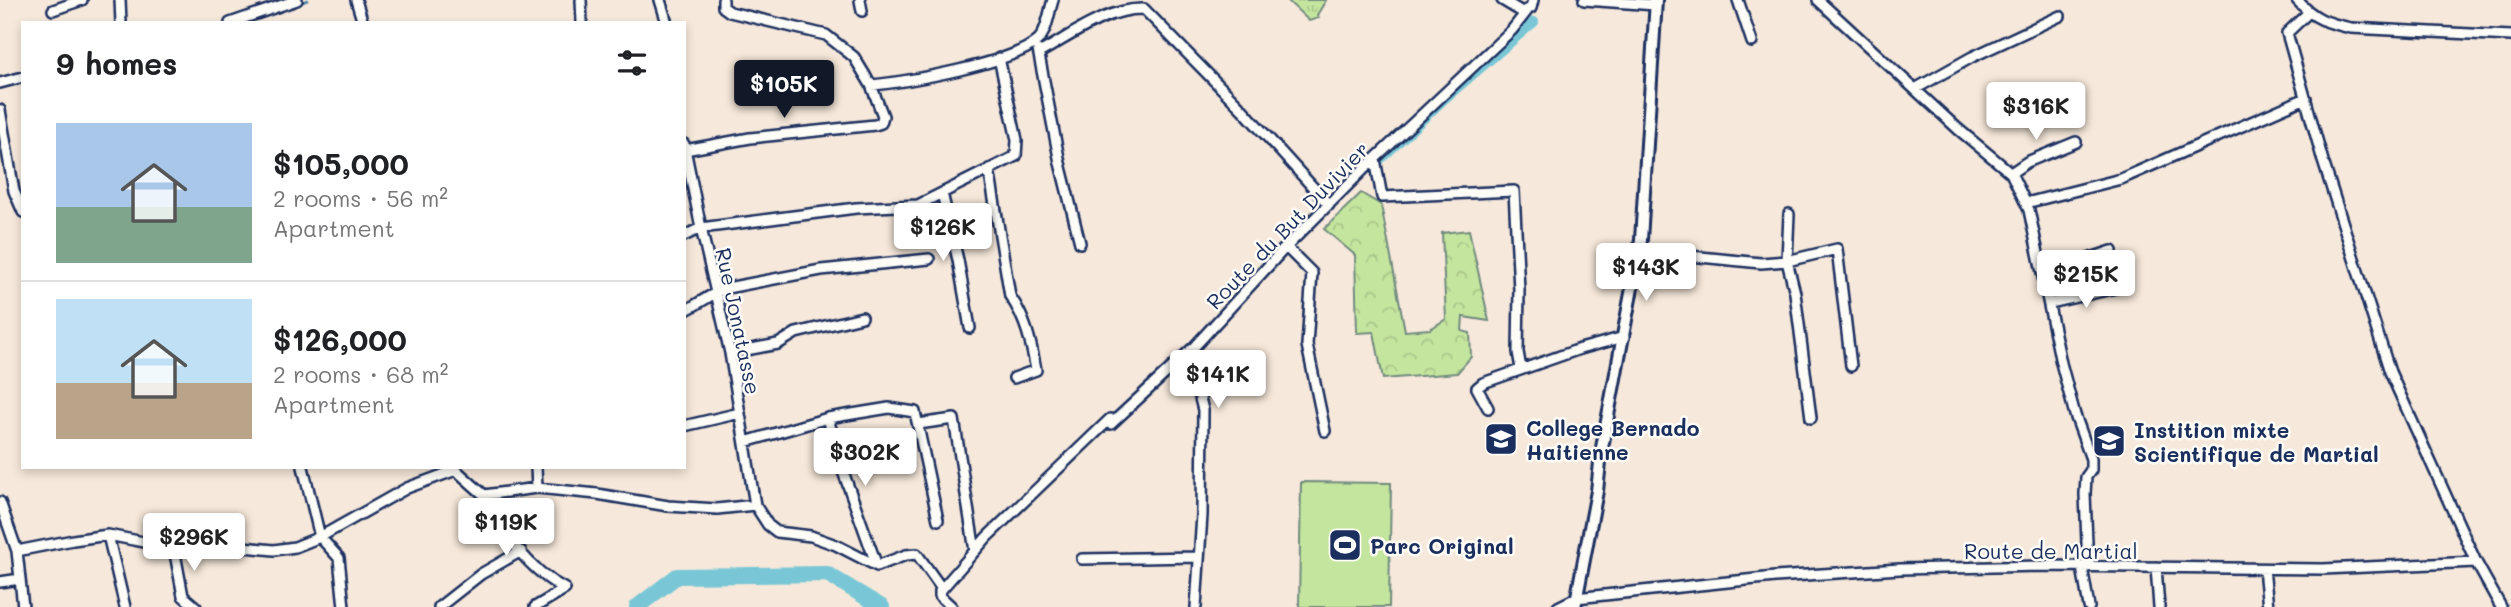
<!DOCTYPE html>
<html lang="en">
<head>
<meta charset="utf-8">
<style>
  :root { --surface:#fff; --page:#f6f6f6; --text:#202124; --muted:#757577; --line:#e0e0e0; --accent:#111827 }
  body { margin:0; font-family:Mali,sans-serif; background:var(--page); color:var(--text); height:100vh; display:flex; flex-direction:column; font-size:26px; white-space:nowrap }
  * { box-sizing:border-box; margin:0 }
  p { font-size:23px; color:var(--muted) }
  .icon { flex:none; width:38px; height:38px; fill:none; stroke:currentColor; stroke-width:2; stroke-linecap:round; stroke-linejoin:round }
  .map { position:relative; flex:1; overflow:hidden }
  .side { position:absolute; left:21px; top:21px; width:665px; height:448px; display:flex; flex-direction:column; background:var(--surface); border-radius:0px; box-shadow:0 4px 10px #0003 }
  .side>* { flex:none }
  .price { position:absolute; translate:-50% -60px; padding:0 16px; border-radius:7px; background:#fff; color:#222; font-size:23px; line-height:46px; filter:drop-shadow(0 2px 4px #0008) }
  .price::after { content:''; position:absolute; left:50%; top:42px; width:21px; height:16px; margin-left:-10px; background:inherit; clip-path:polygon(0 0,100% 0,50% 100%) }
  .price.active { background:var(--accent); color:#fff }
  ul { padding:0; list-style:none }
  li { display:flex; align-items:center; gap:21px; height:175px; padding:0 35px }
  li+li { border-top:2px solid var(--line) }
  li span { display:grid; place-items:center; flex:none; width:196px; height:140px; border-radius:0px; color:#555 }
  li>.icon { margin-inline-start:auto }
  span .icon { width:84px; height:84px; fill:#fffc; stroke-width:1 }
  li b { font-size:30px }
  h2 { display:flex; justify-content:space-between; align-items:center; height:84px; padding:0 35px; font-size:30px }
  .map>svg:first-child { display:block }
  .grass { fill:url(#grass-tufts); stroke:#708a7e; stroke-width:2 }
  .forest { fill:url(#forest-crowns); stroke:#708a7e; stroke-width:2 }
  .garden { fill:#c4e59d; stroke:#708a7e; stroke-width:2 }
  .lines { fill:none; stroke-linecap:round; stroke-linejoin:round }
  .stream { stroke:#538aa6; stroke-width:2.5 }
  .canal { stroke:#79c7d6; stroke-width:10 }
  .river { stroke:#79c7d6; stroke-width:16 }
  .minor-casing { stroke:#1b2f5e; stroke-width:14 }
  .major-casing { stroke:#1b2f5e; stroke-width:16 }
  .minor { stroke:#fdfcf7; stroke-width:9 }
  .major { stroke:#fdfcf7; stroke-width:10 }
  .labels { text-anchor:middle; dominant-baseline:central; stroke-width:5; stroke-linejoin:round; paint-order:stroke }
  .street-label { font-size:21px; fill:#1b2f5e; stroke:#fdfcf7 }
  .poi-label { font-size:21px; font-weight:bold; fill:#1b2f5e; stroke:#fdfcf7; text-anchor:start }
</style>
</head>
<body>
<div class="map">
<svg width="2511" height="607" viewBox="0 0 2511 607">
  <defs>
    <pattern id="grass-tufts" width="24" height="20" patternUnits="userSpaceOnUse" patternTransform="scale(1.75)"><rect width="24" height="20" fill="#c4e59d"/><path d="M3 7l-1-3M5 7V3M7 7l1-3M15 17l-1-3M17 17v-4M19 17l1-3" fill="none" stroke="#a8c58a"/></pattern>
    <pattern id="forest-crowns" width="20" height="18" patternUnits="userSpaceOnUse" patternTransform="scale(1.75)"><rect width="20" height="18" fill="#c4e59d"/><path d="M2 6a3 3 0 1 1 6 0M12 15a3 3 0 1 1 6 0" fill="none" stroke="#a8c58a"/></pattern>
  </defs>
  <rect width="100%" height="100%" fill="#f6e8da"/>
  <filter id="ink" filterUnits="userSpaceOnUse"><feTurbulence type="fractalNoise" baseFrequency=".0143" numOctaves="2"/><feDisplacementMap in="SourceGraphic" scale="14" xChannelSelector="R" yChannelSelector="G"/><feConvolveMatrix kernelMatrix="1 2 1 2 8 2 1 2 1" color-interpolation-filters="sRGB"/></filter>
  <g filter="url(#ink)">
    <!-- grass -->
    <path class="grass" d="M1287,0H1326L1317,15L1319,18L1309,21Z"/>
    <!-- forest -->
    <path class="forest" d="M1361,193L1381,205L1405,331L1430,329L1446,319L1442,233L1469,230L1489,321L1463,317L1462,331L1470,333L1471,357L1457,373L1383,379L1374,332L1357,333L1355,255L1324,229Z"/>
    <!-- garden -->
    <path class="garden" d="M1301,482L1391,483L1389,607H1299Z"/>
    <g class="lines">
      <!-- stream -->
      <path class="stream" d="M300,3L308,0"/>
      <!-- canal -->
      <path class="canal" d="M1370,169L1442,101L1534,22"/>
      <!-- river -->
      <path class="river" d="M637,607L677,576L827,574L882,607"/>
      <defs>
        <path id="minor" d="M120,0L121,23
          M356,0L363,23
          M581,0L582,23
          M660,0L667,23
          M723,0V7L730,12L826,35L854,57L871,85C906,82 1015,63 1038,40C1047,32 1049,12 1053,0
          M860,0L862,11
          M1502,0L1522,12L1531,8L1533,0
          M1584,0L1656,5
          M1738,0L1752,42
          M1818,0L1958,129L2011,173L2029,210L2061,363L2075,415L2091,459V470L2086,477L2085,494L2088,567
          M2297,0C2314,19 2327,23 2351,28L2511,36
          M53,10L82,0
          M2308,13L2287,33L2323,161L2390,372L2476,562
          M230,23L297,0
          M1038,50L1060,163L1080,243
          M1039,53C1071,36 1106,8 1144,9L1243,110L1329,205
          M0,83L23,77
          M1915,89L1972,57L2060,16
          M0,110L14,191L23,212
          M684,144L701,228L730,353L755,505
          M685,150L750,138L875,125L881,123L883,116L871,85
          M1375,159L1382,197L1514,191L1519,290L1518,352L1521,369
          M989,169L1010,296C1026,319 1031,342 1036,370L1014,378
          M2011,173L2027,162L2076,142
          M942,193L958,260L970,328
          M2026,203L2121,179L2306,98
          M1789,214L1787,261L1795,293L1811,418
          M684,236L701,228L856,208L918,205L1016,156L1017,140L999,58
          M1286,247L1312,273L1307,345L1325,431
          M1639,251L1761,263L1787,261L1837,249L1851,366
          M2043,268L2079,262L2112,251
          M2050,303L2116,288
          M684,311C699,304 712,293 727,288L821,270L929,259
          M1188,352L1203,410L1202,515L1196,607
          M730,353L778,344L796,333L862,317
          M1488,408L1477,388L1483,383L1580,349L1624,337
          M828,418L841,466L877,566
          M918,424L954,419L975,551
          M684,426L740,413
          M745,442L828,418L889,408L915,412L938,520
          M303,467L320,537L339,558L344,607
          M536,467L537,488
          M484,495C499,530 530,571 565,589
          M0,502L17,551L23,607
          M108,535L125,607
          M174,548L183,596L196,607
          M17,551L73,540L108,535L174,548L202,543L274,550L295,547L320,537L407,488L456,470L484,495L537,488L597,494L668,506L717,509L755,505L768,525L777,532L811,536L836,545L877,566L906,555L917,554L942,589
          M1082,559L1198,557
          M2082,567L2089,607
          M2156,567L2159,607
          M2264,569L2268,607
          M0,582L20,579
          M439,607L481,574L521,551
          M535,607L565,589
          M952,607L940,596V591L987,537L1110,419L1111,424L1194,347L1282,251L1364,169L1512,30L1527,11
          M1558,607L1576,598L1775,577L1900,569L2047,566L2323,569L2476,562L2501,607"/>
        <path id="major" d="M1575,607L1597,491L1601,453L1641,240L1656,0"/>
      </defs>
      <!-- minor casing -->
      <use href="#minor" class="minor-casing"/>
      <!-- major casing -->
      <use href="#major" class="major-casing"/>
      <!-- minor -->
      <use href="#minor" class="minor"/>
      <!-- major -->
      <use href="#major" class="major"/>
    </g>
  </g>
  <!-- icons -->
  <defs>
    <symbol id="school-square" viewBox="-11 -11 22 22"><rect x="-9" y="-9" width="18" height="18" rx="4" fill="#1b2f5e" stroke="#fdfcf7"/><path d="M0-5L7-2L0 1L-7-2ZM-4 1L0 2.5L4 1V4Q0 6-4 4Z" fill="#fff"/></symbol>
    <symbol id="stadium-square" viewBox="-11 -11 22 22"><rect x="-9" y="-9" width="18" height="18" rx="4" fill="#1b2f5e" stroke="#fdfcf7"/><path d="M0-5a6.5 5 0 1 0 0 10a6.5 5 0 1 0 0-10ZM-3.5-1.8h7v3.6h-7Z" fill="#fff"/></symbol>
  </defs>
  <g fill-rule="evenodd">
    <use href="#school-square" x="1482" y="420" width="38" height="38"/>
    <use href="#school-square" x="2090" y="422" width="38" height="38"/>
    <use href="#stadium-square" x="1326" y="526" width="38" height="38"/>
  </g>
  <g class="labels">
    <!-- street labels -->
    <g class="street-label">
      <text transform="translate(1287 225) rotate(-46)">Route du But Duvivier</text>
      <text transform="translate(739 321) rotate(78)">Rue Jonatasse</text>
      <text x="2051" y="550">Route de Martial</text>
    </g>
    <!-- poi labels -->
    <g class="poi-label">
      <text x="1526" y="427">College Bernado<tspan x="1526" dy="24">Haitienne</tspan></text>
      <text x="2134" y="429">Instition mixte<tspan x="2134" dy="24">Scientifique de Martial</tspan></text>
      <text x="1370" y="545">Parc Original</text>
    </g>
  </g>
</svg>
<b class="price active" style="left:784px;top:120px">$105K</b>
<b class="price" style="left:2036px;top:142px">$316K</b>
<b class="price" style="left:943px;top:263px">$126K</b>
<b class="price" style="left:1646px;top:303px">$143K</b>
<b class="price" style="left:2086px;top:310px">$215K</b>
<b class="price" style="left:1218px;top:410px">$141K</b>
<b class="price" style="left:865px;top:488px">$302K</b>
<b class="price" style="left:506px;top:558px">$119K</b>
<b class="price" style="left:194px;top:573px">$296K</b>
<section class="side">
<h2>9 homes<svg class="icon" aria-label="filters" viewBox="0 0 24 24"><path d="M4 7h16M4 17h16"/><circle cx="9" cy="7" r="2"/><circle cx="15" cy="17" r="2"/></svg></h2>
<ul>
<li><span style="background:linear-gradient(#a9c7e8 60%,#7fa58c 0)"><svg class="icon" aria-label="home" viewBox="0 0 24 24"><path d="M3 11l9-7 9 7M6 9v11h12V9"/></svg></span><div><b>$105,000</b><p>2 rooms · 56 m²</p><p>Apartment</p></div></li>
<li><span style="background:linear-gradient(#bfe0f5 60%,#b9a48a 0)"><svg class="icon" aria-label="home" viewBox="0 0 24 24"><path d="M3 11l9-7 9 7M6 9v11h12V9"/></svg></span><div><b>$126,000</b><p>2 rooms · 68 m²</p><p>Apartment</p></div></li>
</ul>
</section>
</div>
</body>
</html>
